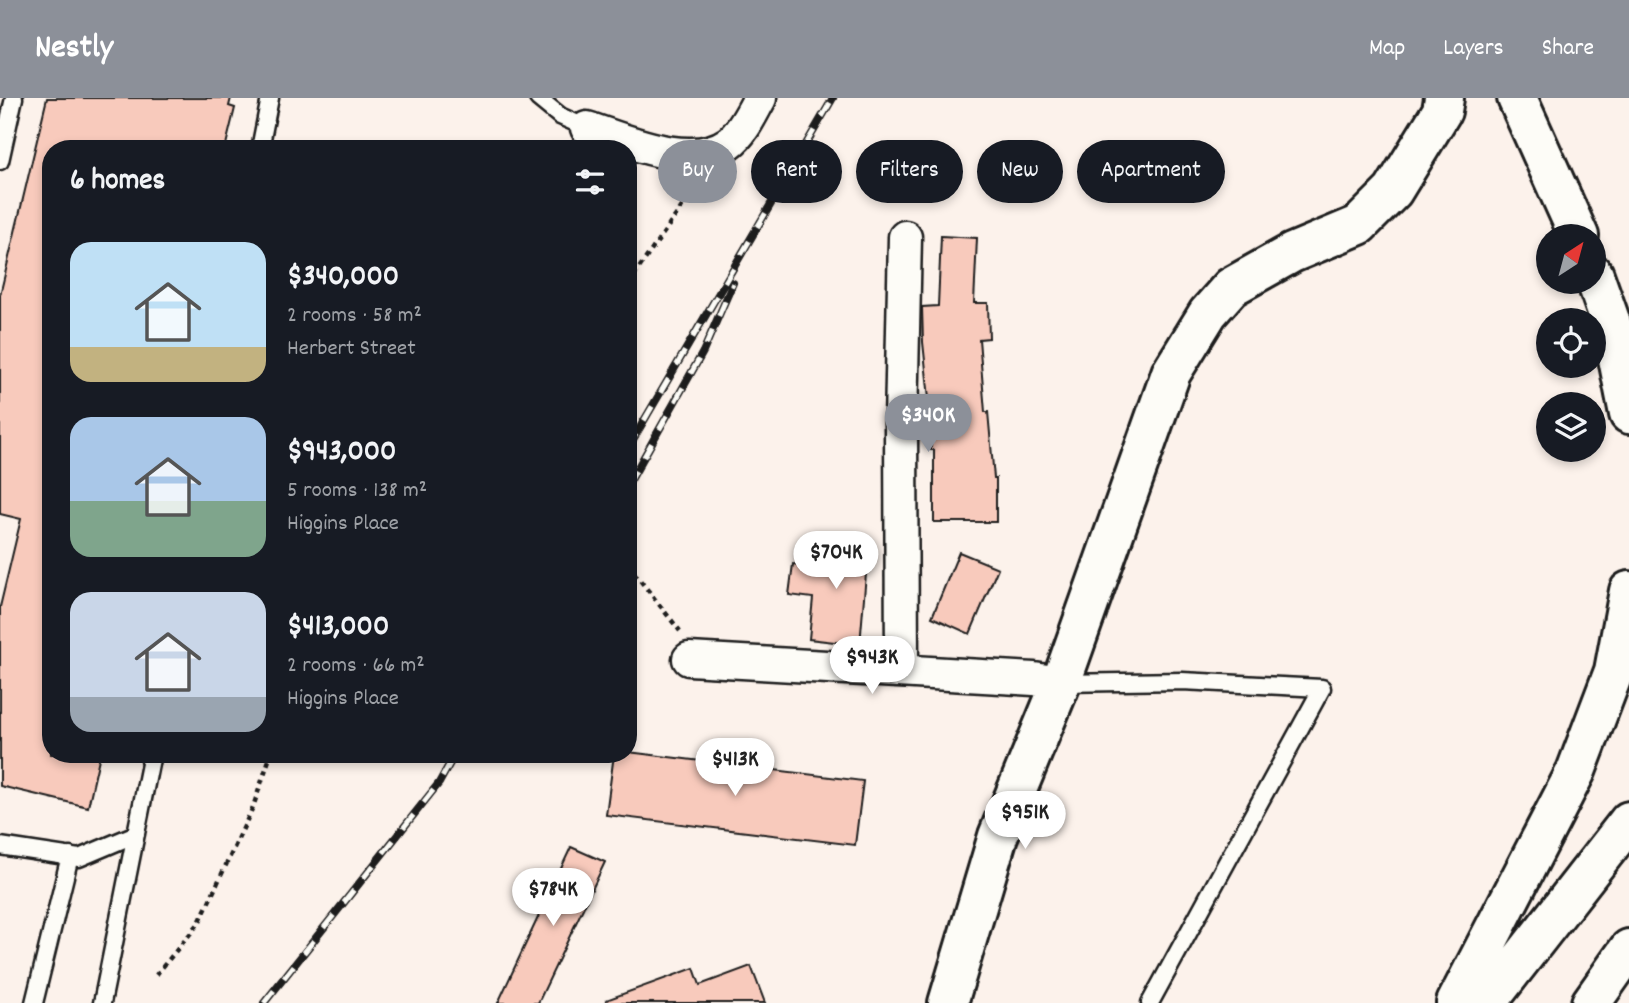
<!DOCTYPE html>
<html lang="en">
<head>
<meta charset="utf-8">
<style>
  :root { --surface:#171b24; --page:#242831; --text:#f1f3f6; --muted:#9ea1a6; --accent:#8c9099 }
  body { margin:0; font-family:Dekko,sans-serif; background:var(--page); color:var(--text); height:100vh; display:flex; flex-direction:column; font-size:26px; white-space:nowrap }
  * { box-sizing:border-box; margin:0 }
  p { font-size:23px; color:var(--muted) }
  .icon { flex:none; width:38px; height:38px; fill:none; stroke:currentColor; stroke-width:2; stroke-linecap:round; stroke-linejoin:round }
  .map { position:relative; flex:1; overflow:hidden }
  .panel { position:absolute; left:42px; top:42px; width:595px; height:623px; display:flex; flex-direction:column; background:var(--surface); border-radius:28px; box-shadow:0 4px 10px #0003 }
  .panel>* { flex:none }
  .banner { position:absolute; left:658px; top:42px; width:665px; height:63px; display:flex; gap:14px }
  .needle { width:46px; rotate:36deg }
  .fabs { position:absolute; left:1536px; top:126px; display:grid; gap:14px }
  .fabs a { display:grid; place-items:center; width:70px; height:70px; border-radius:50%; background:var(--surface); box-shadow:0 4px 10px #0003; font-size:35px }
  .price { position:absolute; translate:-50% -60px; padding:0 16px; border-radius:24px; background:#fff; color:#222; font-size:23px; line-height:46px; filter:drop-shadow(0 2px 4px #0008) }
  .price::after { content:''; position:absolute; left:50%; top:42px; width:21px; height:16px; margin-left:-10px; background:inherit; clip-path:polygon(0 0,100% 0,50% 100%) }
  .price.current { background:var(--accent); color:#fff }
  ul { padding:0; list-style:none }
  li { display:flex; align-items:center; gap:21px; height:175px; padding:0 28px }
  li span { display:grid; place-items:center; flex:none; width:196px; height:140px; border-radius:21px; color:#555 }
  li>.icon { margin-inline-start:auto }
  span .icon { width:84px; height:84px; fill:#fffc; stroke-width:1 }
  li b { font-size:30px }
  h2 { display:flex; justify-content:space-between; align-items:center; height:84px; padding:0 28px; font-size:30px }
  .chip { padding:0 24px; border-radius:32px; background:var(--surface); box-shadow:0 4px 10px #0003; font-size:24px; line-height:63px }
  .chip.current { background:var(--accent); color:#fff }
  header { display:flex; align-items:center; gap:42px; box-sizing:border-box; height:98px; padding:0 35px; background:var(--accent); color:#fff }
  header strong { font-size:33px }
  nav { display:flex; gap:38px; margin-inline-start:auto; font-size:24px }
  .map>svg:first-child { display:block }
  .building { fill:#f8cabc; stroke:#1c1c1c; stroke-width:2 }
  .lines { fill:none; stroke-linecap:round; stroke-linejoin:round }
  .lane-casing { stroke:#1c1c1c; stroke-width:21 }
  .street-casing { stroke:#1c1c1c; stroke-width:37 }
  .secondary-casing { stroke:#1c1c1c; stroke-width:44 }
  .primary-casing { stroke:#1c1c1c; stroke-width:44 }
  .highway-casing { stroke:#1c1c1c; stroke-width:44 }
  .path { stroke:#1c1c1c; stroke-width:4.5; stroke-dasharray:5 5; stroke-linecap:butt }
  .lane { stroke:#fdfcf7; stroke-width:16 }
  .street { stroke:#fdfcf7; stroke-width:32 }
  .secondary { stroke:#fdfcf7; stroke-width:38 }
  .primary { stroke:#fdfcf7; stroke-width:38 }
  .highway { stroke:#fdfcf7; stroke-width:38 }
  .rail-casing { stroke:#1c1c1c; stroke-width:8 }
  .rail { stroke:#fdfcf7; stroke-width:5; stroke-dasharray:16; stroke-linecap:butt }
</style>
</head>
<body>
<header>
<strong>Nestly</strong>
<nav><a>Map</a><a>Layers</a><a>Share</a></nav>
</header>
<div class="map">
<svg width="1629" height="905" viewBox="0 0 1629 905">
  <rect width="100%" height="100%" fill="#fcf2eb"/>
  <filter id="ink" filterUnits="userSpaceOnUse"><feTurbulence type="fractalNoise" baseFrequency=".0143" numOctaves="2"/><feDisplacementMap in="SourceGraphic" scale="14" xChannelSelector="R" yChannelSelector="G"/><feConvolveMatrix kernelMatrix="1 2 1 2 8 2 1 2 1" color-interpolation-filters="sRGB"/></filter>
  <g filter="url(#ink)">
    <!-- building -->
    <path class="building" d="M47,0H231L229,8L235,10L225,51H51V656H100L88,709L0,688V509L21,421L0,416V197Z
      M941,138L977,140L974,205H988L989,240L979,241L985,314H988L994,380H996V424H934V352H931L929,319H931L923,244L922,209L938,208Z
      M835,436L869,440L860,547L809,541L813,500L789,497L793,466L831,471Z
      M959,454L998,470L970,536L932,519Z
      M628,654L863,683L855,747L606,717L614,656H628Z
      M571,749L605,764L538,905H498Z
      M751,868L765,905H607L606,902L694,870L700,887Z"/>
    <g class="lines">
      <defs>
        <path id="lane" d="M538,0L560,18L587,30
          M260,51L270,0
          M0,63L14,0
          M1061,585L1182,583L1322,590L1150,905
          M0,748L79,760L136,736
          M34,905L70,758
          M102,905L152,656"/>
        <path id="street" d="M587,30C627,43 691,72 729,45C743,35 752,14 760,0
          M689,561L1034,581L1061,585
          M902,573L901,325L905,139"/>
        <path id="secondary" d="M948,905L998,738L1061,585"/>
        <path id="primary" d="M1061,585L1171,275L1208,215L1231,189L1292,155L1359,127L1393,93L1442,13L1444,0"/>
        <path id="highway" d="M1517,0L1579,138
          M1594,177L1611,225L1629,316
          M1456,905L1576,673L1614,573L1629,493
          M1487,905L1629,723
          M1591,905L1629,851"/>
      </defs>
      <!-- lane casing -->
      <use href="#lane" class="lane-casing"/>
      <!-- street casing -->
      <use href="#street" class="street-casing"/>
      <!-- secondary casing -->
      <use href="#secondary" class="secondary-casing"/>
      <!-- primary casing -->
      <use href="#primary" class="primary-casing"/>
      <!-- highway casing -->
      <use href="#highway" class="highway-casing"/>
      <!-- path -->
      <path class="path" d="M628,186L697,87
        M628,467L680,533
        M156,877L199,825L253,709L271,656"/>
      <!-- lane -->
      <use href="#lane" class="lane"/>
      <!-- street -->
      <use href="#street" class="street"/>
      <!-- secondary -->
      <use href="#secondary" class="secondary"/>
      <!-- primary -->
      <use href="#primary" class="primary"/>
      <!-- highway -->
      <use href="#highway" class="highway"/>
      <defs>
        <path id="rail" d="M628,350L833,0
          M628,387L703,254L733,185
          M264,905L439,685L455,656"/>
      </defs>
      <!-- rail casing -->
      <use href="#rail" class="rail-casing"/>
      <!-- rail -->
      <use href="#rail" class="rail"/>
    </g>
  </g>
</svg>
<div class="fabs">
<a><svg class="needle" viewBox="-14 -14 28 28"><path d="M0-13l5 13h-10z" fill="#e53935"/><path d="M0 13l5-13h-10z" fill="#9ea1a6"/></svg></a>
<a><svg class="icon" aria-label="locate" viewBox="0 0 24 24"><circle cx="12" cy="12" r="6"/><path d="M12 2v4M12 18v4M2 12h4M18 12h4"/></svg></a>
<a><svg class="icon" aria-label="layers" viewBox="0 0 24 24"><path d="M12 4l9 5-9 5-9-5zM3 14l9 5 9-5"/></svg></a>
</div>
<b class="price current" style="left:928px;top:356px">$340K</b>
<b class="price" style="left:836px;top:493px">$704K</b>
<b class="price" style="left:872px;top:598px">$943K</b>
<b class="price" style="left:735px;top:700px">$413K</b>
<b class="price" style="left:1025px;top:753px">$951K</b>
<b class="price" style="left:553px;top:830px">$784K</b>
<div class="banner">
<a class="chip current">Buy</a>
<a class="chip">Rent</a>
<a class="chip">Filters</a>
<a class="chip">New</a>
<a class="chip">Apartment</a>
</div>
<section class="panel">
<h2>6 homes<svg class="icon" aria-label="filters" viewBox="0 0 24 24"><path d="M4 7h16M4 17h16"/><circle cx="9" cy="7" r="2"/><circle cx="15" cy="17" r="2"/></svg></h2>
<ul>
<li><span style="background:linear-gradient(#bfe0f5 75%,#c2b280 0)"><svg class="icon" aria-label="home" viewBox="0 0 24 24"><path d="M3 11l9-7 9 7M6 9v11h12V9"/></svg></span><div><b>$340,000</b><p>2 rooms · 58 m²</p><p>Herbert Street</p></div></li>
<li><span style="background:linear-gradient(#a9c7e8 60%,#7fa58c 0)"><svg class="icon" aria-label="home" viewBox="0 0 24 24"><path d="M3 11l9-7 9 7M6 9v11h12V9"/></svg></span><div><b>$943,000</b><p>5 rooms · 138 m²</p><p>Higgins Place</p></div></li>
<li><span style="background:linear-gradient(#c9d6e8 75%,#9aa5b1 0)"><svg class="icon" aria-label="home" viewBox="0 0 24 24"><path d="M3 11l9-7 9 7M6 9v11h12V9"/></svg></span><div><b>$413,000</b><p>2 rooms · 66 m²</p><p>Higgins Place</p></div></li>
</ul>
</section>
</div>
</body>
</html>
